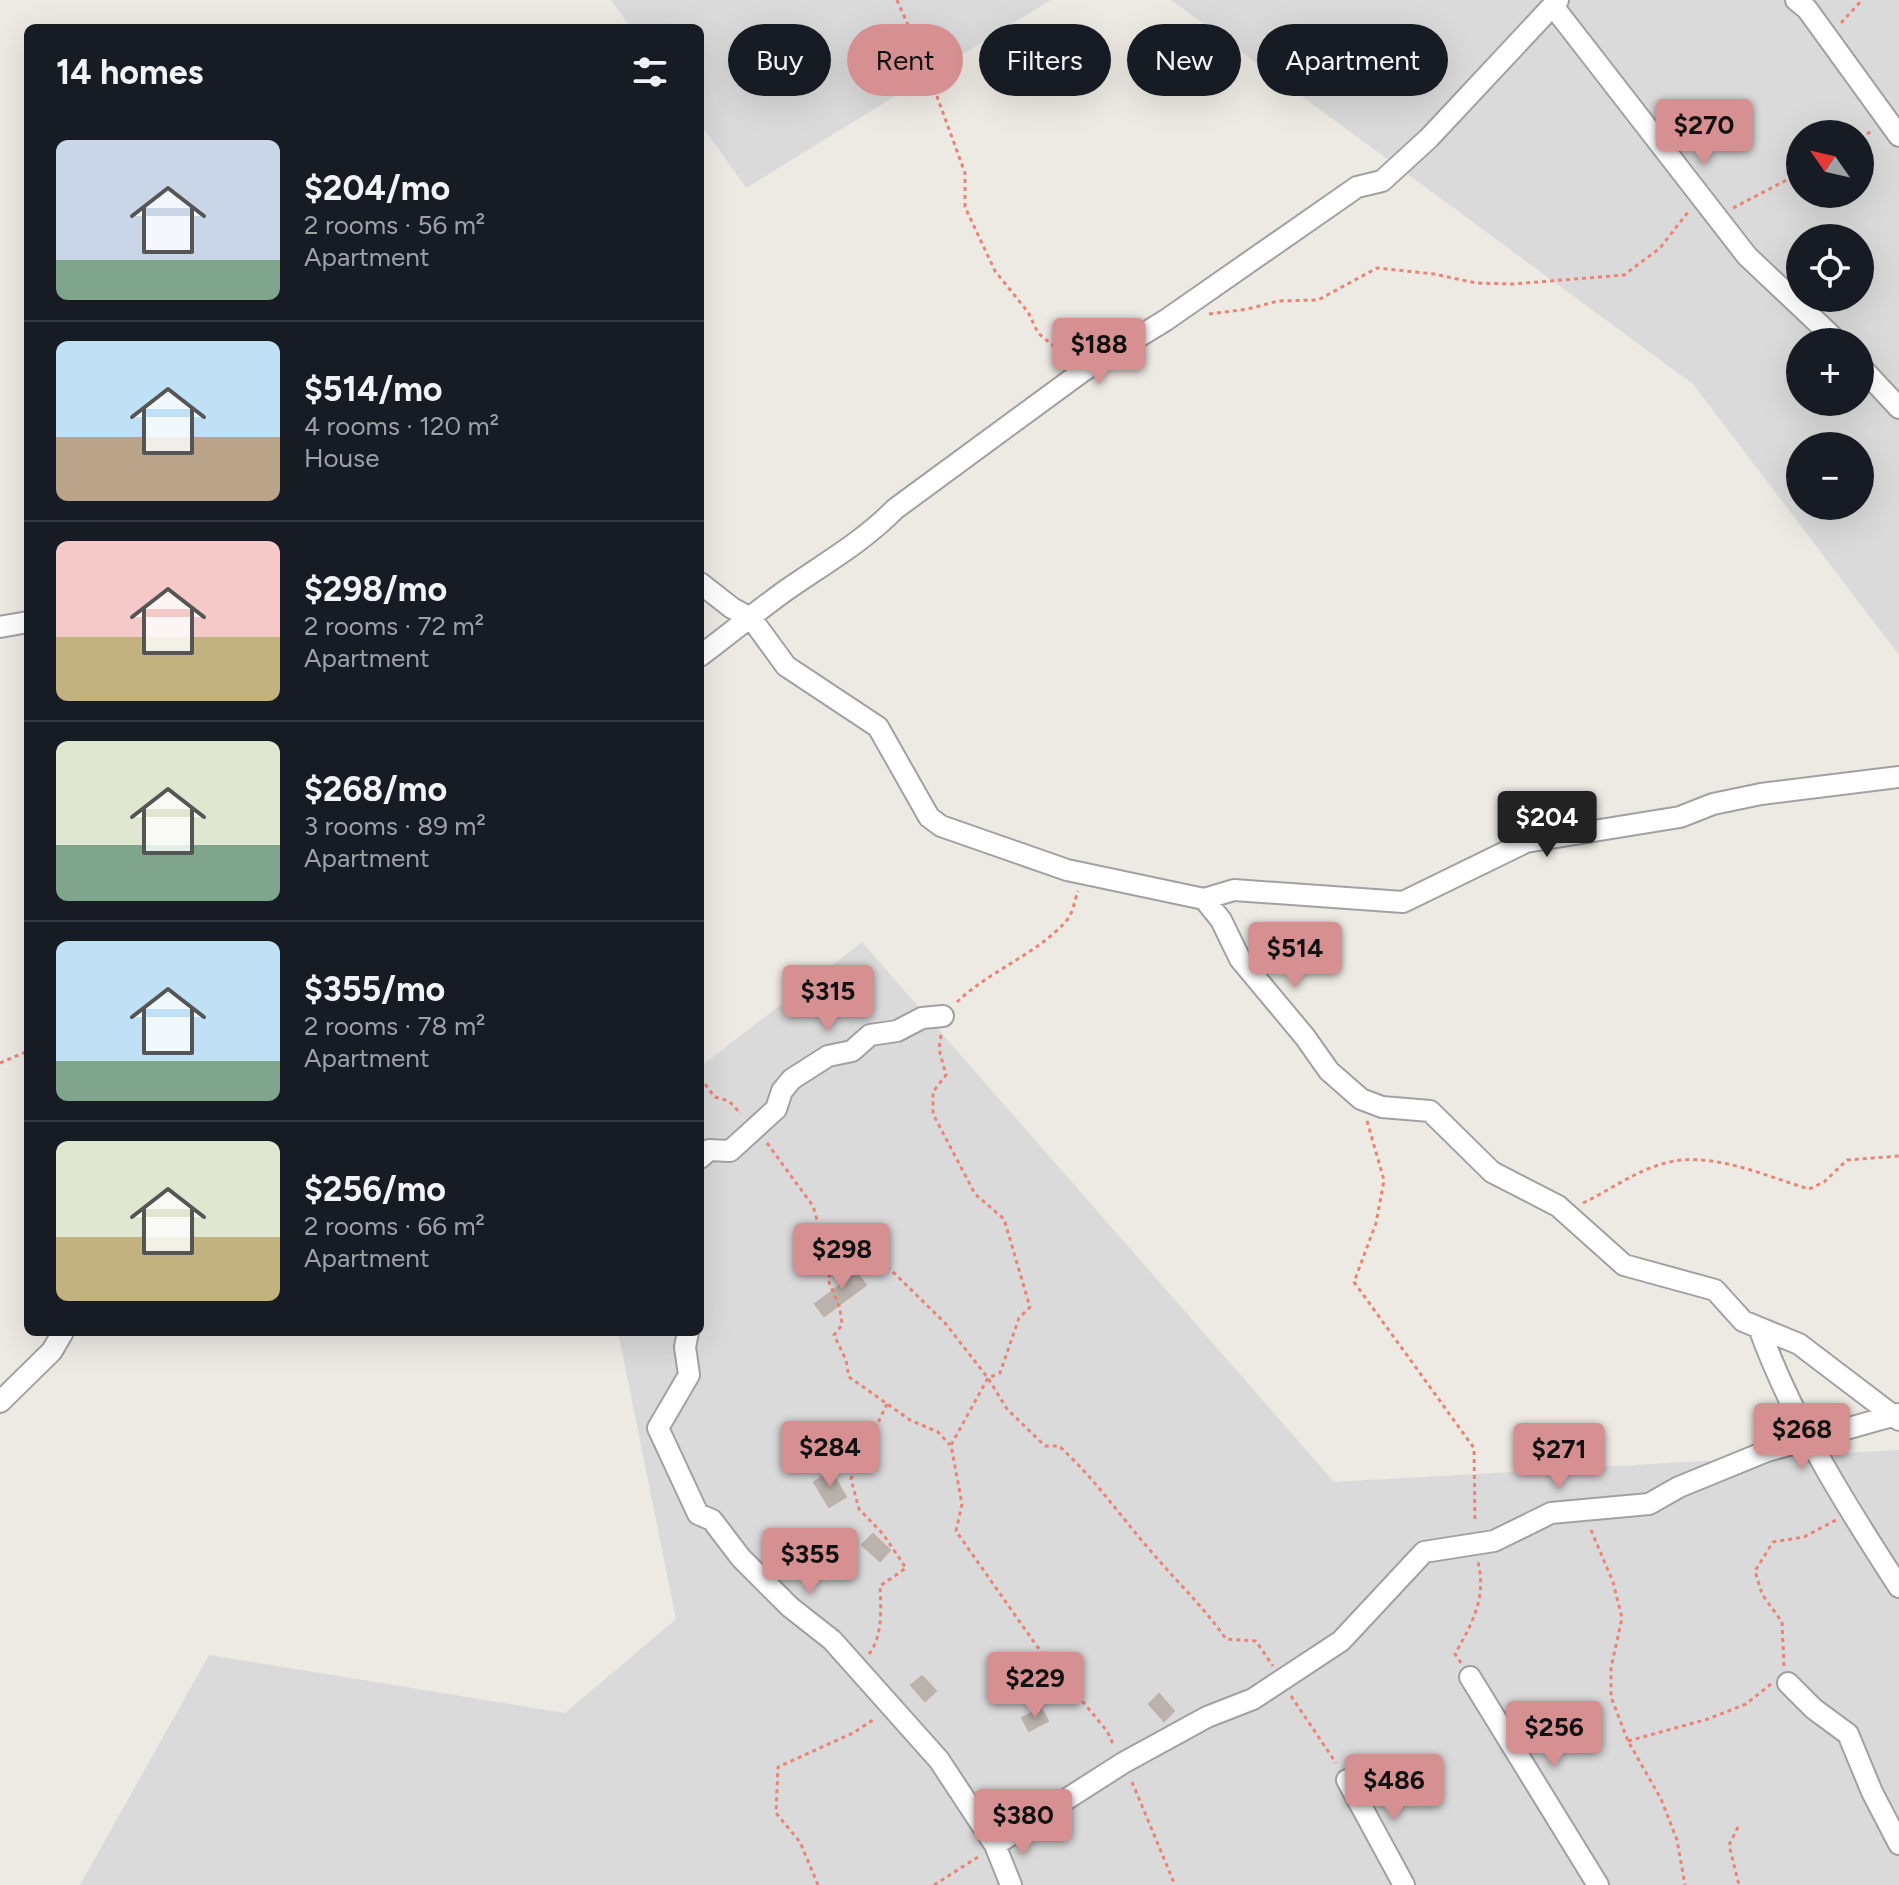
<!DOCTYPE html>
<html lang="en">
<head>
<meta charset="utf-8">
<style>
  :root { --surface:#171b24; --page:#242831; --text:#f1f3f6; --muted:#9ea1a6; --line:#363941; --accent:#d69091 }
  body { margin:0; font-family:Figtree,sans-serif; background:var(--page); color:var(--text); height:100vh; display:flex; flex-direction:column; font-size:30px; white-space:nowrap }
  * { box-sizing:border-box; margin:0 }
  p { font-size:26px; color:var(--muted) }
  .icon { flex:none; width:44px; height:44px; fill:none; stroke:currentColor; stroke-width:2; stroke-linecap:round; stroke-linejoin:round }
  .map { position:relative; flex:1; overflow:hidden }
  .sheet { position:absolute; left:24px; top:24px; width:680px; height:1312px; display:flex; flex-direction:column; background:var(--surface); border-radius:12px; box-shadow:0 8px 32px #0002 }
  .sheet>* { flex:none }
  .top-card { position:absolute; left:728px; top:24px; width:760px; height:72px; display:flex; gap:16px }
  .needle { width:52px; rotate:304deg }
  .controls { position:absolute; left:1786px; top:120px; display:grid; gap:16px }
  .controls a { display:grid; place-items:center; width:88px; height:88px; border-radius:50%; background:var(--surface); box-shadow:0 8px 32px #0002; font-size:40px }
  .price { position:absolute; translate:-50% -68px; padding:0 18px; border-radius:8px; background:var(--accent); color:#111; font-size:26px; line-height:52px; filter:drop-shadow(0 2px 4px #0008) }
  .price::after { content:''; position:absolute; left:50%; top:48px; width:24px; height:18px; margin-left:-12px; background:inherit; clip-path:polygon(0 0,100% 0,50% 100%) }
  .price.on { background:#222; color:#fff }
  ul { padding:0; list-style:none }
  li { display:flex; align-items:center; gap:24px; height:200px; padding:0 32px }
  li+li { border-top:2px solid var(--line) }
  li span { display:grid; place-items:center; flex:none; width:224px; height:160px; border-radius:12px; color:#555 }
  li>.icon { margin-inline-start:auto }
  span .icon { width:96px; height:96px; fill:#fffc; stroke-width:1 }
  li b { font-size:34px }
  h2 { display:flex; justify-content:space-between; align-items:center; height:96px; padding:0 32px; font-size:34px }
  .tag { padding:0 28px; border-radius:36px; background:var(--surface); box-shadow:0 8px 32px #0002; font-size:28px; line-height:72px }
  .tag.on { background:var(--accent); color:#111 }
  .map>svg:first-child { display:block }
  .residential { fill:#dbdada; fill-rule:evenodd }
  .building { fill:#bab3ad; stroke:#bdb1a8; stroke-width:2 }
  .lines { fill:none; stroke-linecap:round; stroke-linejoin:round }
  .minor-casing { stroke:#a1a1a1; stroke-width:24 }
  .path { stroke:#ea8378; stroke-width:3; stroke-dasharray:4 4; stroke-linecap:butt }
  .minor { stroke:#fff; stroke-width:20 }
</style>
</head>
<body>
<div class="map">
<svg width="1899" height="1885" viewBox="0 0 1899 1885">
  <rect width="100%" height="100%" fill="#edeae4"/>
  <!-- residential -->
  <path class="residential" d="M611,0H1051L746,188L700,123V28H631Z
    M1171,0H1899V655L1693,384ZM1800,134H1860V194H1800ZM1800,238H1860V298H1800ZM1800,342H1860V402H1800ZM1800,446H1860V506H1800Z
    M862,942L1334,1482L1899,1450V1885H80L209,1655L565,1713L676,1619L618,1332H700V1067Z"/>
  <!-- building -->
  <path class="building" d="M851,1265L866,1285L824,1316L815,1304L842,1284L836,1276Z
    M831,1471L846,1497L829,1507L814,1482Z
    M873,1534L890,1550L880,1561L862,1545Z
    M922,1676L936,1691L925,1701L911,1685Z
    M1159,1694L1174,1711L1164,1721L1149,1704Z
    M1041,1708L1048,1721L1029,1731L1022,1718Z"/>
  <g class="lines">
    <defs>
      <path id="minor" d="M1796,0L1807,9L1899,136
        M1553,6L1747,256L1838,342
        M1860,366L1899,408
        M700,583L732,608L751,618L786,666L878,727L929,817L941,826L1067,870L1204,899L1221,920L1240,959L1305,1037L1329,1071L1361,1099L1382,1107L1430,1111L1492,1172L1558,1206L1624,1265L1715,1290L1743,1321L1799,1344L1899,1420
        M0,627L28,622
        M700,656C728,635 756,612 785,591C822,565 863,542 895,509L1083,371L1166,320L1357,187L1382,181L1429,138L1558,0
        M1204,899L1234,890L1403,902L1526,842L1680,817L1713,804L1761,794L1899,777
        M700,1158L709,1150L730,1151L776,1109L782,1091L792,1079L828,1056L852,1051L870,1035L897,1031L922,1018L943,1016
        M1759,1328C1793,1421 1845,1504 1899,1587
        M688,1332L685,1347L689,1375L658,1428L698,1514L712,1520L741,1558L790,1607L832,1640L939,1760L995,1845L1011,1885
        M0,1402L52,1351L63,1332
        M1470,1677L1598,1885
        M1788,1683L1814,1709L1848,1734L1872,1792L1899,1844
        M1347,1780L1404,1885
        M995,1845L1123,1763L1207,1717L1253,1699L1341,1641L1424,1552L1494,1541L1551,1513L1649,1504L1679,1487L1767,1451L1899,1414"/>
    </defs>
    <!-- minor casing -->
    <use href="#minor" class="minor-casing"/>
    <!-- path -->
    <path class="path" d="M897,0L924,61L965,173V207L995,271L1028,312L1038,333L1068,358
      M1841,23L1862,0
      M1860,138L1874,130
      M1733,208L1800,173
      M1209,314L1248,309L1278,301L1318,300L1377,268L1434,274L1476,283L1513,284L1624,275L1660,248L1688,212
      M957,1002C990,970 1038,954 1067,920C1073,913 1075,899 1078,891
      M941,1035L939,1049L946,1075L933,1092V1114L975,1194L1004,1219L1030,1307L1019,1318L1000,1373L988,1378L951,1445L962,1504L956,1531L1036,1645L1107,1731L1114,1746
      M0,1063L28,1051
      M700,1078L715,1097L729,1101L741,1114
      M1367,1121L1384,1180L1376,1223L1354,1282L1474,1448L1475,1523
      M767,1143L813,1206L824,1245L835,1257L828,1280L840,1308L842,1325L834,1335L846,1360L849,1377L910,1420L938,1432L950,1445
      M1583,1203C1610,1190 1634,1172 1662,1164C1708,1149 1765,1176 1809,1189L1824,1182L1847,1160L1899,1156
      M835,1257L855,1243L892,1271L945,1323L988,1378L1007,1409L1045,1446H1059C1096,1480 1117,1512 1149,1549C1175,1580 1203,1606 1226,1639L1256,1641L1273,1666
      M1591,1530L1613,1582L1622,1618L1611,1668V1697L1628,1741L1661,1799L1677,1840L1685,1885
      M869,1654C883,1636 881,1608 880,1586L906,1568L883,1534L859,1509L851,1479L887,1404
      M1461,1663L1455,1654C1472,1624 1487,1597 1478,1562
      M1784,1666L1782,1622L1762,1594L1755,1571L1773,1542L1804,1537L1836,1520
      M1291,1696L1336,1763
      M1628,1741L1708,1719L1746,1704L1771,1684
      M1132,1782L1175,1885
      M1738,1827L1729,1845L1739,1885
      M818,1885L800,1842L776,1813L778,1767L853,1733L876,1718
      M934,1885L978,1857"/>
    <!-- minor -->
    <use href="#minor" class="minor"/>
  </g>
</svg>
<div class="controls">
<a><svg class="needle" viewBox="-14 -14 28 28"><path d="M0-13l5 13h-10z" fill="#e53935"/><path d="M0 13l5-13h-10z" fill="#9ea1a6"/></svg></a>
<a><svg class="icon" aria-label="locate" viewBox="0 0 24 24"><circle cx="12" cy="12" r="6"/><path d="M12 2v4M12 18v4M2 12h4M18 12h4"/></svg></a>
<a>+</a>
<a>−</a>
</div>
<b class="price" style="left:1704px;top:167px">$270</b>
<b class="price" style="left:1099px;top:386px">$188</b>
<b class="price on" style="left:1547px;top:859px">$204</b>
<b class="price" style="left:1295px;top:990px">$514</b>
<b class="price" style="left:828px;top:1033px">$315</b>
<b class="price" style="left:842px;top:1291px">$298</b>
<b class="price" style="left:1802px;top:1471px">$268</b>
<b class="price" style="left:830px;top:1489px">$284</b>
<b class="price" style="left:1559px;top:1491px">$271</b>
<b class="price" style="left:810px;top:1596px">$355</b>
<b class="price" style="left:1035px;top:1720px">$229</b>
<b class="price" style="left:1554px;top:1769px">$256</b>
<b class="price" style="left:1394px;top:1822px">$486</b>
<b class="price" style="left:1023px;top:1857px">$380</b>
<div class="top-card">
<a class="tag">Buy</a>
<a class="tag on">Rent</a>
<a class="tag">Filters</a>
<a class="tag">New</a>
<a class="tag">Apartment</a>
</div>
<section class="sheet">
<h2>14 homes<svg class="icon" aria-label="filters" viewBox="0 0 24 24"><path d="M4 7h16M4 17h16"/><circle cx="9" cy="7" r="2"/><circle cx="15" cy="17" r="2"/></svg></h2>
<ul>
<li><span style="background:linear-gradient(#c9d6e8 75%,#7fa58c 0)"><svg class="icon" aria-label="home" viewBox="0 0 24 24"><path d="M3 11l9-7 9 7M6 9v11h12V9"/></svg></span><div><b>$204/mo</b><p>2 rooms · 56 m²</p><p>Apartment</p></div></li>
<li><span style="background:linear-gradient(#bfe0f5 60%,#b9a48a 0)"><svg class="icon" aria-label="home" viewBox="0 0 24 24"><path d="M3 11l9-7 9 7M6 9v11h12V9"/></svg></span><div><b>$514/mo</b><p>4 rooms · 120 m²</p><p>House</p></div></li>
<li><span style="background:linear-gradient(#f6c9c9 60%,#c2b280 0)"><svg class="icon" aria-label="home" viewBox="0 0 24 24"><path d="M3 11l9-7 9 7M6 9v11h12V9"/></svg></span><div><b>$298/mo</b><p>2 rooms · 72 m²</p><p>Apartment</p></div></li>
<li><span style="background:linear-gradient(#dfe7d0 65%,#7fa58c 0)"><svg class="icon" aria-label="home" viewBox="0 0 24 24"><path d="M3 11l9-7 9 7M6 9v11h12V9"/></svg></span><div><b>$268/mo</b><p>3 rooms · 89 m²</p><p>Apartment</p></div></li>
<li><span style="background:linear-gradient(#bfe0f5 75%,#7fa58c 0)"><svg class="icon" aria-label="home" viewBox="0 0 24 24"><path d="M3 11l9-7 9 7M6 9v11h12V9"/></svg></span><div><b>$355/mo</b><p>2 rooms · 78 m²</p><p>Apartment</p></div></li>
<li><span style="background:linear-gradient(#dfe7d0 60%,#c2b280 0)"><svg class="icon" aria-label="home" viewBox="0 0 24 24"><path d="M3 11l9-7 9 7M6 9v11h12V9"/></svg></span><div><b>$256/mo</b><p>2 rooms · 66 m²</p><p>Apartment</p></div></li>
</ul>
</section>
</div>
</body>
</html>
